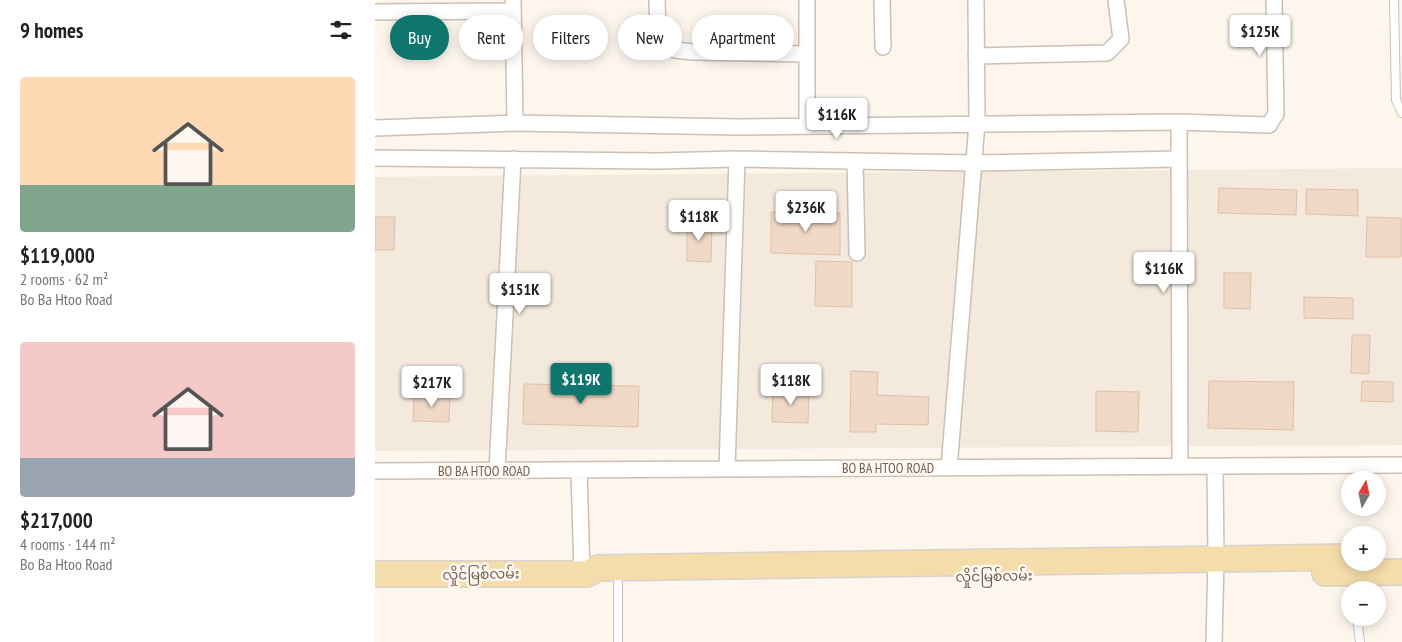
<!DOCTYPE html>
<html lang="en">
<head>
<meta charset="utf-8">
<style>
  :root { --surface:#fff; --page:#f2f2f2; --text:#222; --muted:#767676; --accent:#0f766e }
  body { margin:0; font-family:"PT Sans Narrow","Noto Sans Myanmar",sans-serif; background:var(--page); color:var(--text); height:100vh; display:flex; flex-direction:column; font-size:19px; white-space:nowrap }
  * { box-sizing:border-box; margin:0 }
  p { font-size:16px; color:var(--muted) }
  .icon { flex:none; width:28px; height:28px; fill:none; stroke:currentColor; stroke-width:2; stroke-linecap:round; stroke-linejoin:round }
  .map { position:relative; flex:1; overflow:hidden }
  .details { display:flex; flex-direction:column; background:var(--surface); width:375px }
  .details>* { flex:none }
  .top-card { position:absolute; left:15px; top:15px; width:475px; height:45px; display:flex; gap:10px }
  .needle { width:32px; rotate:9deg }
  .buttons { position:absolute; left:966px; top:471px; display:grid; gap:10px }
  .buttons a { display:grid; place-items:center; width:45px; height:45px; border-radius:50%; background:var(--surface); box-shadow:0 2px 12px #0003; font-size:25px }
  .price { position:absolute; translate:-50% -42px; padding:0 11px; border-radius:5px; background:#fff; color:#222; font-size:16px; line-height:32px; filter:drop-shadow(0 1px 2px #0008) }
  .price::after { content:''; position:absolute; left:50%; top:30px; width:15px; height:11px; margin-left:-8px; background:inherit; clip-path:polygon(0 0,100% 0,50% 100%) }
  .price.current { background:var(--accent); color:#fff }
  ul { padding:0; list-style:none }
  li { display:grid; align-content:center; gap:10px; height:265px; padding:0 20px }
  li span { display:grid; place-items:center; height:155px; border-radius:5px; color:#555 }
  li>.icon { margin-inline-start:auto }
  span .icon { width:90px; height:90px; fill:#fffc; stroke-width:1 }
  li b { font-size:21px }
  h2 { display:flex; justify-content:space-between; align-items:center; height:60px; padding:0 20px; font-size:21px }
  .tag { padding:0 18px; border-radius:22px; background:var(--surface); box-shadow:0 2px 12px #0003; font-size:18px; line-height:45px }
  .tag.current { background:var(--accent); color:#fff }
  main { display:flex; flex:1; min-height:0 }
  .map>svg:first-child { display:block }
  .residential { fill:#f3e9dc }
  .building { fill:#efd8c6; stroke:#e0c0a8 }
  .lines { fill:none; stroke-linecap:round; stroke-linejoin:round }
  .lane-casing { stroke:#cebfb2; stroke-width:10 }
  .street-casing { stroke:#cebfb2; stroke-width:18 }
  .primary-casing { stroke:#d9d2ce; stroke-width:28 }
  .lane { stroke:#fff; stroke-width:8 }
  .street { stroke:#fff; stroke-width:15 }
  .primary { stroke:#f4dcab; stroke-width:25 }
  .labels { text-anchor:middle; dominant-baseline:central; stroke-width:5; stroke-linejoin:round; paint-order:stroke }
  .street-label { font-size:14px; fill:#765f50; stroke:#fefaf3 }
</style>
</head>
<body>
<main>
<section class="details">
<h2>9 homes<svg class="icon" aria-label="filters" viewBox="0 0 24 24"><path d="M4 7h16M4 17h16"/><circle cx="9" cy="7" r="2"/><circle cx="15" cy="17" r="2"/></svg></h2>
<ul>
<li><span style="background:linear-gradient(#ffd9b3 70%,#7fa58c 0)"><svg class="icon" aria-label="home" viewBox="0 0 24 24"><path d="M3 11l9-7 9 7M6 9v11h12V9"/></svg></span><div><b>$119,000</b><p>2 rooms · 62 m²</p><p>Bo Ba Htoo Road</p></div></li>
<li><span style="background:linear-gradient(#f6c9c9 75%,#9aa5b1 0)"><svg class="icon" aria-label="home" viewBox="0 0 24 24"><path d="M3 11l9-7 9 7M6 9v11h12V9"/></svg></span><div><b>$217,000</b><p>4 rooms · 144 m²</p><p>Bo Ba Htoo Road</p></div></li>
</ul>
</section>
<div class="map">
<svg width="1027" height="642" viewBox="0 0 1027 642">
  <rect width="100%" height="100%" fill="#fcf6ed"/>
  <!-- residential -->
  <path class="residential" d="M1027,168V445L0,451V177Z"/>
  <!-- building -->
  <path class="building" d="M844,188L922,190L921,215L843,213Z
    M931,189L983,190V216L931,214Z
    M396,212L465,213V255L396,253Z
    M0,217H20L19,250H0Z
    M992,217L1026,218V257H991Z
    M312,223L337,224L336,262L312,261Z
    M441,261L477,262V307L440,306Z
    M849,273H876L875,309L849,308Z
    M929,297L978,298V319L929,318Z
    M977,335H995L994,374L976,373Z
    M476,371L503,372L502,395L554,397L553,425L501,424V432H475Z
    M834,381L919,382L918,430L833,428Z
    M987,381L1018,382V402L986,401Z
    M149,384L264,386L263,427L148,424Z
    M398,390H434L433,423L397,422Z
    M721,391L764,392L763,432L721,431Z
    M39,394H75L74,422L38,421Z"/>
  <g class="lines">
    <defs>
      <path id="lane" d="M1019,0L1021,100L1027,113
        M243,572V642
        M982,618L985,642"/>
      <path id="street" d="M138,0L140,123
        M282,0L283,32L288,46L300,50L318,52L432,54
        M432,0V125
        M507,0L508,47
        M0,12L138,11
        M601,56L732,53L746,39L741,0
        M804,122L805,466
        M0,128L140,123L364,127L804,122L894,125L901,114L899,0
        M0,158L282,161L362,159L599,163L804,159
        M480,161L482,253
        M574,468L602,123L601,0
        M352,469L362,159
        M122,470L138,159
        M204,470L207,574
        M0,471L1027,465
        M839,642L841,559L840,466"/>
      <path id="primary" d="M950,573L1027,572
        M0,574H212L223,568L975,557"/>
    </defs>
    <!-- lane casing -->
    <use href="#lane" class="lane-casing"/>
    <!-- street casing -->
    <use href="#street" class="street-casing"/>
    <!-- primary casing -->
    <use href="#primary" class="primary-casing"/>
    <!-- lane -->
    <use href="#lane" class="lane"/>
    <!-- street -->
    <use href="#street" class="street"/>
    <!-- primary -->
    <use href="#primary" class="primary"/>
  </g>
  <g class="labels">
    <!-- street labels -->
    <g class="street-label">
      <text x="513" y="468">BO BA HTOO ROAD</text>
      <text x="109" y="471">BO BA HTOO ROAD</text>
      <text transform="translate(106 574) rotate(-1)">လှိုင်မြစ်လမ်း</text>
      <text transform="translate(619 576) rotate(-1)">လှိုင်မြစ်လမ်း</text>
    </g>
  </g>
</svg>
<div class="buttons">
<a><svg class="needle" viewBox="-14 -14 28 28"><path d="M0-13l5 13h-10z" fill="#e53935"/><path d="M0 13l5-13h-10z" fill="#767676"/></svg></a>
<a>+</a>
<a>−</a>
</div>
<b class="price" style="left:885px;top:57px">$125K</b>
<b class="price" style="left:462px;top:140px">$116K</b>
<b class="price" style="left:431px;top:233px">$236K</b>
<b class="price" style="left:324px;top:242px">$118K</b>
<b class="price" style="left:789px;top:294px">$116K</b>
<b class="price" style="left:145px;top:315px">$151K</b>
<b class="price current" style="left:206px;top:405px">$119K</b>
<b class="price" style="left:416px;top:406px">$118K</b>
<b class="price" style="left:57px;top:408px">$217K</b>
<div class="top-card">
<a class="tag current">Buy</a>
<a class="tag">Rent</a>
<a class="tag">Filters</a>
<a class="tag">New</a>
<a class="tag">Apartment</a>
</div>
</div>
</main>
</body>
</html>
